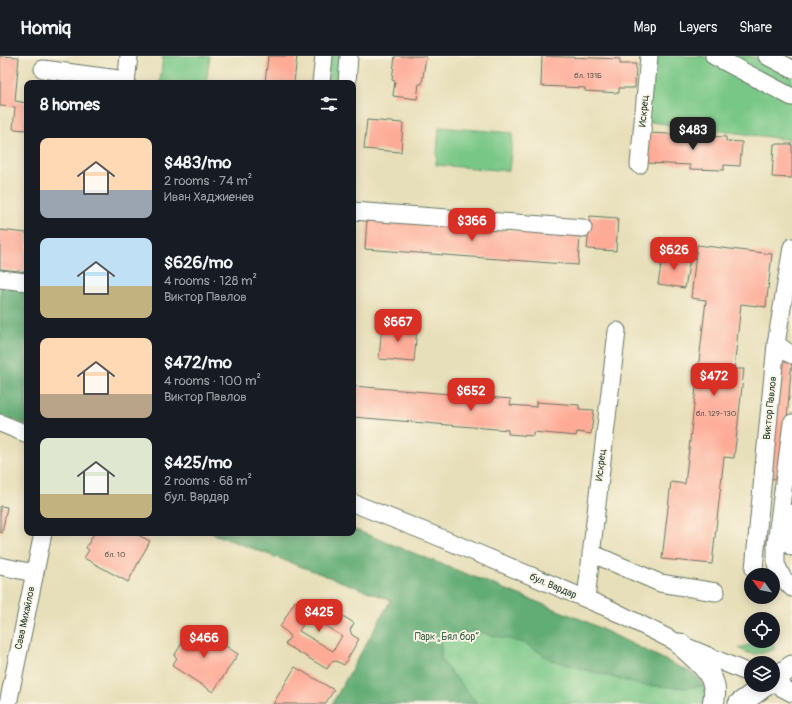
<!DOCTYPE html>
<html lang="en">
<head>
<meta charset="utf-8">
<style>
  :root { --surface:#171b24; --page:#242831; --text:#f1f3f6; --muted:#9ea1a6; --line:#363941; --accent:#d93025 }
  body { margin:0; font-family:Pangolin,sans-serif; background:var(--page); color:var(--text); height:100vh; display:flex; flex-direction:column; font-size:15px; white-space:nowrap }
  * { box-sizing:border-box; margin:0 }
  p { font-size:13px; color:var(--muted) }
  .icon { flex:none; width:22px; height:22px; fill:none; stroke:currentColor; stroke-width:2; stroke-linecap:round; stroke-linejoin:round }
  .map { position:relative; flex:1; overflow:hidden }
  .details { position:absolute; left:24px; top:24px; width:332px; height:456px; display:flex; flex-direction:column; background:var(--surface); border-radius:8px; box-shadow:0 2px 10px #0003 }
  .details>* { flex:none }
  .needle { width:26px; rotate:302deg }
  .controls { position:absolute; left:744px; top:512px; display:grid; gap:8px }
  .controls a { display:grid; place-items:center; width:36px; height:36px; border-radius:50%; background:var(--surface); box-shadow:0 2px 10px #0003; font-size:20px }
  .price { position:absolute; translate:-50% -34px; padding:0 9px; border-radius:8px; background:var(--accent); color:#fff; font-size:13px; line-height:26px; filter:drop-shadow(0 1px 2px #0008) }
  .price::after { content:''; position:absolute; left:50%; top:24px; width:12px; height:9px; margin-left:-6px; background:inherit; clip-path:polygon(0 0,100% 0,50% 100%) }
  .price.active { background:#222; color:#fff }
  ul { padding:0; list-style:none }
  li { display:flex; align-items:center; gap:12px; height:100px; padding:0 16px }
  li span { display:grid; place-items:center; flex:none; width:112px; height:80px; border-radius:8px; color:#555 }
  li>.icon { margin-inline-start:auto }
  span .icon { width:48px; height:48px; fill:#fffc; stroke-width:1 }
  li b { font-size:17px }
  h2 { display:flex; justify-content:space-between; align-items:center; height:48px; padding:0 16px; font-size:17px }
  header { display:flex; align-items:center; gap:24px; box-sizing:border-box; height:56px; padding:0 20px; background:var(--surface); border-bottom:1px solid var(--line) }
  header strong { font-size:19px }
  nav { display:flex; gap:22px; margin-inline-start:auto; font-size:14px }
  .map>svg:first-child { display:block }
  .green { fill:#79c787; stroke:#4c825e }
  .forest { fill:#62ac74; stroke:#407454 }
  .building { fill:#fdab97; fill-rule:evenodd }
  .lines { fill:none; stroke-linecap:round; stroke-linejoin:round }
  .minor-casing { stroke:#657663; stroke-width:19 }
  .major-casing { stroke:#657663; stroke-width:23 }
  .minor { stroke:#fff; stroke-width:17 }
  .major { stroke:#fff; stroke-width:21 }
  .labels { text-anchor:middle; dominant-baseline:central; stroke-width:3.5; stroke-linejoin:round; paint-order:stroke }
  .number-label { font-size:8px; fill:#56584d }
  .street-label { font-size:10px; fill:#1f3d34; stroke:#fcf5e5 }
  .park-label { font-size:10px; fill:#366049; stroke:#fcf5e5 }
</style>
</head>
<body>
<header>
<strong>Homiq</strong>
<nav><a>Map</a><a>Layers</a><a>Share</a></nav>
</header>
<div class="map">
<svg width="792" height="648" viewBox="0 0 792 648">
  <rect width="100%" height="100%" fill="#fcf5e5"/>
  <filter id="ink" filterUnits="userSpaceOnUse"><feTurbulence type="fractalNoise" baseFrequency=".025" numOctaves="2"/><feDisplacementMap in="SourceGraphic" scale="8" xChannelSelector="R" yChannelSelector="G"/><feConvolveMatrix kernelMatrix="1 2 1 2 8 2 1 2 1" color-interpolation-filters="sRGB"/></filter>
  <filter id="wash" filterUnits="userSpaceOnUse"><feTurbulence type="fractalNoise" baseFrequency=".012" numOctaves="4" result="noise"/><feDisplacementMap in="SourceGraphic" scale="16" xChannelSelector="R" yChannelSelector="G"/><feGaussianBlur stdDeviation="0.9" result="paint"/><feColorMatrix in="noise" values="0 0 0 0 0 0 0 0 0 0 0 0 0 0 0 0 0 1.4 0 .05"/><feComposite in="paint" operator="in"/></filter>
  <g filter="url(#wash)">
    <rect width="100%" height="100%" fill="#e7dfb9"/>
    <!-- green -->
    <path class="green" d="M163,0H210L206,27H160Z
      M330,0H342L339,27H327Z
      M652,0H703L792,45V84L643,65Z
      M723,0H752L792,21V37Z
      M439,71L513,77L509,115L436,109Z
      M353,473L585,565L694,618L705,630V648H332L391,544L211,477H353Z
      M762,585H772L775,593C762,598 750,601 739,592Z"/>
    <!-- forest -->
    <path class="forest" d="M0,231L27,234V369L0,359Z
      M353,473L585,565L694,618L705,630L684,632L640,629L551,604L525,587L474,575L441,581V604L478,648H332L391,544L211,477H353Z"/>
    <g id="blocks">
      <!-- building -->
      <path class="building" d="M0,0L19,1L15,45L27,47V74L13,73L15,51L0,50Z
        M268,0H297L294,27H265Z
        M395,0H426L422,28H419L417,43L393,40L395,25L392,24Z
        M542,0L620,3V8H636L635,32H619V37L585,35V32L541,30Z
        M367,64L403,67L401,96L364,93Z
        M648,77L726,81V85L742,86L740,110L724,109V114L690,113V109L646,107Z
        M774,88H792V122L772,121Z
        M590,160L618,162L616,195L587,193Z
        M367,163L580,180L578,209L365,193Z
        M0,174L27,177V216L0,213Z
        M697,189L772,198L766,251L741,248L734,313H744L734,402L724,401L712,508L662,503L671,426L685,428L706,244L691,242Z
        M663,198L690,202L685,232L658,228Z
        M382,268L417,271L414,306L379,303Z
        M779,302L792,303L782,424L769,422Z
        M353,330L511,343L510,349L536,351V346L579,349V353L594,354L591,378L577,376L576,380L533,376V380L508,378V374L353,361Z
        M0,450L7,451L2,477L0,476Z
        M94,477H134L150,485L128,526L84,502L89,494L86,492Z
        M313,542L354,567L350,574L352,579L359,583L344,609L336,605L331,606L327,613L285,588L290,581L288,577L280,571L295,545L304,550L308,549ZM308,560L342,580L333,595L299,575Z
        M196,571L238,598L213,636L172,610L177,602L174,600L187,579L190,581Z
        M295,611L334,634L325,648H273Z"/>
    </g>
  </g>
  <g filter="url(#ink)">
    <use href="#blocks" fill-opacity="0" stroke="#657663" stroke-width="1"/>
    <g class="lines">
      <defs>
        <path id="minor" d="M714,0L792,41
          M767,0L792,13
          M43,13L126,24
          M126,27L129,0
          M321,27L324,0
          M347,27L349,0
          M639,109L649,0
          M353,155L583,172
          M0,223L27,226
          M776,288L792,299
          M0,367L27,378
          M792,367L776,487V508L782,521L792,532
          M353,447L434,479L610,553L680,588L751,618
          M792,457L790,487L792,491
          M591,497L660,527L716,536
          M0,510L34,517
          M754,513L776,288L792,191
          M586,543L617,275
          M773,627L792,637
          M8,648L43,477"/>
        <path id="major" d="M680,588C698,606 721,619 713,648
          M773,624L792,610
          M739,648L766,629"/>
      </defs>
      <!-- minor casing -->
      <use href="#minor" class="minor-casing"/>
      <!-- major casing -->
      <use href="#major" class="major-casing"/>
      <!-- minor -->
      <use href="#minor" class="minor"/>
      <!-- major -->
      <use href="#major" class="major"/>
    </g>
  </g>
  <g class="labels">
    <!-- number labels -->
    <g class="number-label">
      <text x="588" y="19">бл. 131Б</text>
      <text x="716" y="357">бл. 129-130</text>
      <text x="115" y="498">бл. 10</text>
    </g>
    <!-- street labels -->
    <g class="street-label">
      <text transform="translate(644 55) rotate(-85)">Искрец</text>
      <text transform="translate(770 352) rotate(-84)">Виктор Павлов</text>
      <text transform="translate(601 409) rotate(-84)">Искрец</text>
      <text transform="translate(553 530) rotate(23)">бул. Вардар</text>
      <text transform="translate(25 562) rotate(-78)">Сава Михайлов</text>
    </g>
    <!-- park labels -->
    <g class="park-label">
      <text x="447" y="581">Парк „Бял бор“</text>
    </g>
  </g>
</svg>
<div class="controls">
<a><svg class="needle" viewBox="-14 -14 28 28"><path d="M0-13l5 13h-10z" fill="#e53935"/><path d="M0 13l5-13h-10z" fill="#9ea1a6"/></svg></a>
<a><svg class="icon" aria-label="locate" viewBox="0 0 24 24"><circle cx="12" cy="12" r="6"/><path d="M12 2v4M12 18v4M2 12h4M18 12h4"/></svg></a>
<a><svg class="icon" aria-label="layers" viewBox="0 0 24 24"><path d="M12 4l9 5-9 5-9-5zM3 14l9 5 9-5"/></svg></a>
</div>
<b class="price active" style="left:693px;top:95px">$483</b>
<b class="price" style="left:472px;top:186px">$366</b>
<b class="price" style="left:674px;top:215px">$626</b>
<b class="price" style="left:398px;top:287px">$667</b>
<b class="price" style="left:714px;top:341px">$472</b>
<b class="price" style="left:471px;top:356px">$652</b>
<b class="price" style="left:319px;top:577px">$425</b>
<b class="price" style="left:204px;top:603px">$466</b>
<section class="details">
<h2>8 homes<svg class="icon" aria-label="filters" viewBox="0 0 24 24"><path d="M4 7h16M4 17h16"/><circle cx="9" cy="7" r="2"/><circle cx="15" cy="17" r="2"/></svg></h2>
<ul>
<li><span style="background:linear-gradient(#ffd9b3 65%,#9aa5b1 0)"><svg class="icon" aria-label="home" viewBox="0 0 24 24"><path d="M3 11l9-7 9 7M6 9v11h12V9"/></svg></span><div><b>$483/mo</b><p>2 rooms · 74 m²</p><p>Иван Хаджиенев</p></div></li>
<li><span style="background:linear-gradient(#bfe0f5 60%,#c2b280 0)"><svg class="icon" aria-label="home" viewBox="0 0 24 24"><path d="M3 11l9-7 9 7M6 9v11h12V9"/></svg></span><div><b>$626/mo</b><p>4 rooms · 128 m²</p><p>Виктор Павлов</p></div></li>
<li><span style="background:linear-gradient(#ffd9b3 70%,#b9a48a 0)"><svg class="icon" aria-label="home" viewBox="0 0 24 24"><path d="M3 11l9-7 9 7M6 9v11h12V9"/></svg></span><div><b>$472/mo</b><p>4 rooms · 100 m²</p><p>Виктор Павлов</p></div></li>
<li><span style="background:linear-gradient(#dfe7d0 70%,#c2b280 0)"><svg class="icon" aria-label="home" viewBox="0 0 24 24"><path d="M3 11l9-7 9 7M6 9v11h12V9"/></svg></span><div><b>$425/mo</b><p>2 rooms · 68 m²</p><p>бул. Вардар</p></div></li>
</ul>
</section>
</div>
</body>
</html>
